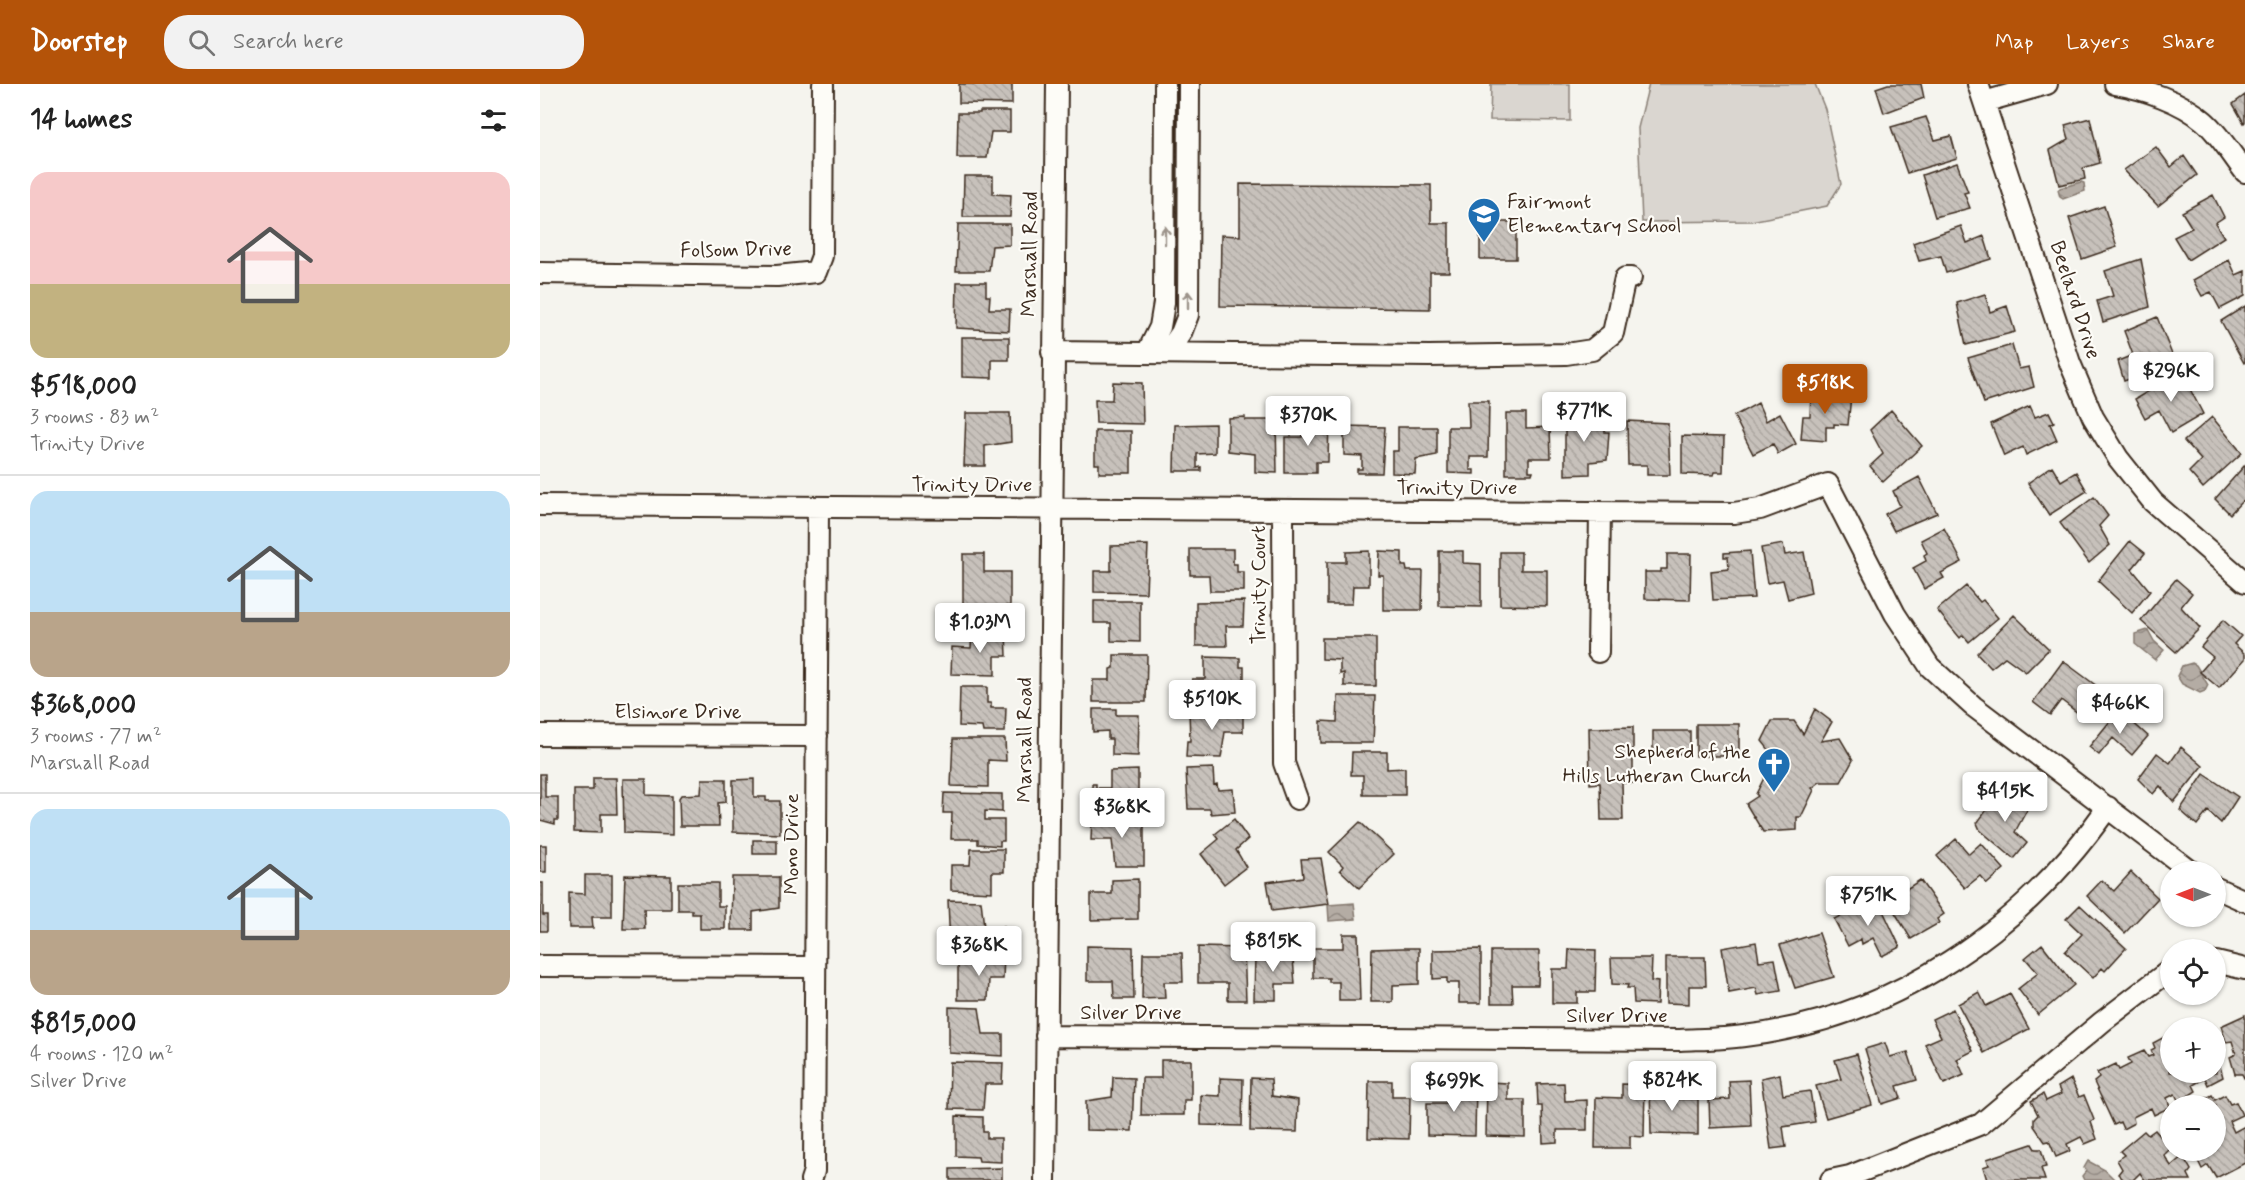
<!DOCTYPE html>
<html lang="en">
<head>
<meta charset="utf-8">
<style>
  :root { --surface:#fff; --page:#f2f2f2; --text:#222; --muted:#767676; --line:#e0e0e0; --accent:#b45309 }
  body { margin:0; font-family:Mynerve,sans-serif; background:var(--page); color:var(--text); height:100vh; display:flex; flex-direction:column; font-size:22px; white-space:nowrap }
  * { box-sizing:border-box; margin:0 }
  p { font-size:20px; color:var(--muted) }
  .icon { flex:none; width:33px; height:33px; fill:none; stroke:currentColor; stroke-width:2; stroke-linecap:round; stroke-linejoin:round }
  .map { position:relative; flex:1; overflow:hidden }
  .drawer { display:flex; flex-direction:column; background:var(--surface); width:540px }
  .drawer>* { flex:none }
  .needle { width:39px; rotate:270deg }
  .controls { position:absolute; left:1620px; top:777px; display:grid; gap:12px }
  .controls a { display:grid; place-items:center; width:66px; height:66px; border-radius:50%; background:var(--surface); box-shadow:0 2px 4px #0004; font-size:30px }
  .price { position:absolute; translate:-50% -51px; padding:0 14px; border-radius:6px; background:#fff; color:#222; font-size:20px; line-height:39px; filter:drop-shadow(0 2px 3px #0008) }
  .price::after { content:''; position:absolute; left:50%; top:36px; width:18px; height:14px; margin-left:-9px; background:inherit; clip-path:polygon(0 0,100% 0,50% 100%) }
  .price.on { background:var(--accent); color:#fff }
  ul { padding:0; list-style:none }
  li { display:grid; align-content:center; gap:12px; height:318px; padding:0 30px }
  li+li { border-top:2px solid var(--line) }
  li span { display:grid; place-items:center; height:186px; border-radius:18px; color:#555 }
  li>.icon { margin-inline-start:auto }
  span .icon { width:108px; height:108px; fill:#fffc; stroke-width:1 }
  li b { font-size:26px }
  h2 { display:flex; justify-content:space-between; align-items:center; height:72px; padding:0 30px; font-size:26px }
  header { display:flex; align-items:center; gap:36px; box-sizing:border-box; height:84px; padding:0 30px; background:var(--accent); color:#fff }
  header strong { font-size:28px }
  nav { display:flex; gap:33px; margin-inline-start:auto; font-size:21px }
  .search { width:420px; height:54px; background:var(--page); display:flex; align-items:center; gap:15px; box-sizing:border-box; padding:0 21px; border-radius:24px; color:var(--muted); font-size:22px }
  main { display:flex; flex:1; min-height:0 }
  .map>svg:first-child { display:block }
  .grass { fill:#dad6d0; stroke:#8a8077; stroke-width:1.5 }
  .water { fill:url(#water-waves); stroke:#84786e; stroke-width:1.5 }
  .building { fill:url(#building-back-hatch); stroke:#3b2a1e; stroke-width:1.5 }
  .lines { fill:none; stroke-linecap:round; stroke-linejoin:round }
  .minor-casing { stroke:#3b2a1e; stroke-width:24 }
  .minor { stroke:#fdfcf7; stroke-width:20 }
  .oneway { stroke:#9c938a }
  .labels { text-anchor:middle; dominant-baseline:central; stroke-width:4.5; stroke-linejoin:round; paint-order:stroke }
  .poi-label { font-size:21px; fill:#3b2a1e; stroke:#fdfcf7; text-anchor:start }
  .street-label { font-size:21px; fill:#3b2a1e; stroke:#fdfcf7 }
</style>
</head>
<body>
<header>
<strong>Doorstep</strong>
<div class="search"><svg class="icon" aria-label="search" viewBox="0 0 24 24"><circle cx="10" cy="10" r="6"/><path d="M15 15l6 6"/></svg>Search here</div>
<nav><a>Map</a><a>Layers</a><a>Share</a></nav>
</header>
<main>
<section class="drawer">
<h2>14 homes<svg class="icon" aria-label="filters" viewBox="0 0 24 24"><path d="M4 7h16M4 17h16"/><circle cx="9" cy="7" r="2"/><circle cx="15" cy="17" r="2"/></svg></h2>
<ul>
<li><span style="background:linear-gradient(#f6c9c9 60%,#c2b280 0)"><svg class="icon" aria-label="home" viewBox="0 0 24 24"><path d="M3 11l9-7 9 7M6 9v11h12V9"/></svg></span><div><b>$518,000</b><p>3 rooms · 83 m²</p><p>Trinity Drive</p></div></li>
<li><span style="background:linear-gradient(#bfe0f5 65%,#b9a48a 0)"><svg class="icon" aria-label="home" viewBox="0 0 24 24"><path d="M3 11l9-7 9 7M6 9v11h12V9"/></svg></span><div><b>$368,000</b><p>3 rooms · 77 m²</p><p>Marshall Road</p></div></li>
<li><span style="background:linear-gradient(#bfe0f5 65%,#b9a48a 0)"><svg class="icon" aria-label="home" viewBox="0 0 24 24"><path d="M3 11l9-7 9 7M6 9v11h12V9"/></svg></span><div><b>$815,000</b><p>4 rooms · 120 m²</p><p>Silver Drive</p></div></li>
</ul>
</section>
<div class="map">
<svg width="1705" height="1096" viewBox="0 0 1705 1096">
  <defs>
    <pattern id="water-waves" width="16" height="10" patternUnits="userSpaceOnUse" patternTransform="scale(1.5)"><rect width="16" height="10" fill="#b4aca4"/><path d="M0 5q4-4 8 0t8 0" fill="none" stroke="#948c85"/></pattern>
    <pattern id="building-back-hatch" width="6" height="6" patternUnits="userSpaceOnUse" patternTransform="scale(1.5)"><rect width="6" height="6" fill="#c7c1bb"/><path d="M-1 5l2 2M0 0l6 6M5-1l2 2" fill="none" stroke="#aca6a0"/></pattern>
  </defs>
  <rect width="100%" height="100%" fill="#f5f4ee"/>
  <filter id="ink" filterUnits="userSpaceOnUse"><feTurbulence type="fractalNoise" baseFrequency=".0167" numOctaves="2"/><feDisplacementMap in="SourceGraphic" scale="12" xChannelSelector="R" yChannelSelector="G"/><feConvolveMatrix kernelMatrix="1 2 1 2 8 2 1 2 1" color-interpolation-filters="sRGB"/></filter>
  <g filter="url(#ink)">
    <!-- grass -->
    <path class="grass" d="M951,0H1030V37L950,36Z
      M1109,0H1275L1285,25L1301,100L1287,122L1211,137L1102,138L1098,44Z"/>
    <!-- water -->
    <path class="water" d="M1541,98L1544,99L1545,107L1523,115L1520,113L1518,106L1520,104Z
      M1608,546L1614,557L1624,566L1615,576L1595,560V550Z
      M1652,579L1656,581L1668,601L1665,607L1660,609L1642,600L1637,592L1642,582Z
      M814,819L816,835L789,837L788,821Z
      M1548,1077L1565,1086L1575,1096H1544L1542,1092L1546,1087L1544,1084Z"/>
    <!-- building -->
    <path class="building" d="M419,0H472V20L419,19Z
      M1348,0H1381L1384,14L1344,29L1336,4Z
      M1705,11V38L1704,39L1693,20Z
      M440,27H470V48H451L447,74H417L418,29H440Z
      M1386,33L1395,56L1411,52L1417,74L1367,89L1351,43Z
      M1550,34L1560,79L1543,84L1545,95L1519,101L1510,66L1529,55L1525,41Z
      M1616,63L1631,83L1644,72L1657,91L1618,122L1584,86Z
      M1417,79L1428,108L1424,109L1430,124L1395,133L1382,91Z
      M424,92H453V110L471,111L470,133H423Z
      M700,100L891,101V139H909V188H890V225L680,222L681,151L700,152Z
      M1673,111L1684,133L1675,139L1684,153L1648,176L1634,153L1652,144L1642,128Z
      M1564,122L1577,163L1542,175L1529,134Z
      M940,138H976V175H940Z
      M418,140H470V161L452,162L449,187H416Z
      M1421,142L1427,159L1444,152L1451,175L1406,189L1401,172L1379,177L1373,159Z
      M1601,175L1610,223L1563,238L1557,217L1573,212L1565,187Z
      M1689,176L1696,191L1705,187V212L1680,225L1671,208L1662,212L1653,196Z
      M417,198H446V212H450L449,225H470L469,247L416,244Z
      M1445,210L1450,228L1467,222L1475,248L1426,261L1417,219Z
      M1705,222V278L1704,279L1681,237Z
      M1617,233L1635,278L1584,297L1578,277L1593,271L1584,247Z
      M422,253H469V276H452V294L422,293Z
      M1472,261L1479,285L1489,283L1494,303L1444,319L1428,274Z
      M1641,288L1663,330L1631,349L1619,326L1605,334L1595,315Z
      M573,298L602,299L603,340L556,339L555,316H572Z
      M1271,309L1311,312L1308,341L1294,340V343H1286V357L1261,355L1263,332H1270Z
      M928,317H949L948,373H930V386H934V390L908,389V343H929Z
      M1218,319L1226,337L1240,329L1256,360L1238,370L1233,360L1213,370L1194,332Z
      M1490,322L1495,333L1509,328L1514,338L1510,340L1517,356L1486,371L1483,363L1464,372L1451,340Z
      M1351,326L1382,362L1343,398L1330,382L1343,370L1330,346Z
      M426,329H470L471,358L445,362V382H424Z
      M966,329H986V344L1010,343L1011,374H989V387H993L992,390H966Z
      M1025,330L1059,331V344H1065V348H1069L1067,376L1050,378V390L1025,391Z
      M705,333V336H736L737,389L715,388V370L688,367V334Z
      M1672,333L1702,369L1663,404L1649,388L1661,376L1644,357Z
      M762,334H789L788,378H776V389H745V353H762Z
      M1087,337L1128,339L1130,391H1107V381H1088Z
      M675,340V369L657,370V384L661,383V387H634L635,341Z
      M804,342L845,343L842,389H817V385H822V372L804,371Z
      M858,343H897V371L876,375L875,390L852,389V367H858Z
      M555,347H591V389H559V380H555Z
      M1142,352L1184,353L1183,388H1175L1174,391L1142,390Z
      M1705,381V418L1703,416L1690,430L1675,415Z
      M1512,382L1521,397L1536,388L1547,407L1509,431L1488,399Z
      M1379,393L1397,429L1354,447L1345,430L1360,422L1353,407Z
      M1554,413L1568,432L1559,442L1570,461L1549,479L1520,439Z
      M1404,444L1422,478L1401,489L1404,494L1384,505L1373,484L1386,477L1384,471L1387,469L1381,456Z
      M1590,457L1605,469L1592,485L1610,507L1592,529L1558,497Z
      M1243,460L1245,471L1264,468L1271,509L1248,515L1243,496L1227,499L1221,464Z
      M608,461L606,509L554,508V487H571V462Z
      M650,465H693V480H697V488H704V507H670L669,491H650Z
      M829,467V502H813L812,520H787V478H806V468Z
      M839,467L862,468V482H866L867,487H883L882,526H843V491H838Z
      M899,467H923V479L941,480V523L899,522Z
      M1210,467L1214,514L1173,516L1171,487L1189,485L1188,473H1184V469Z
      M960,468H981V486H1007V522L960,521Z
      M423,470H444V488H470V522H423Z
      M1127,470H1151L1150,516L1105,515V488H1121V485H1127Z
      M1636,495L1652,509L1641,523L1660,544L1636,568L1601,537Z
      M1426,502L1440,518L1443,516L1458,534L1429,558L1423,551L1420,554L1397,526Z
      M554,517H600V558L571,557V539H554Z
      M704,517L703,542H686L687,562H656V518Z
      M1474,531L1509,565L1486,588L1465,573L1451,584L1437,569Z
      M1683,536L1701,552L1694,560L1705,570V575L1679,604L1660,588L1673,573L1661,563Z
      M432,548H466L467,572H455V591L411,590L412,563L431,564Z
      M782,554H836V602H804V589L800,590V576L782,575Z
      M574,571H607L606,618H553V596H570V585L574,584Z
      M665,573L700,574V583H704V615H652V595H665Z
      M1523,577L1565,608L1543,633L1521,616L1510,631L1493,618Z
      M420,603H447V619H451V624H466L465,648H443L442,643L419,642Z
      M798,612H835L833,659H781V637L797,638Z
      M553,625H576V631H599L598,672L572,671V655H568V647L553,648Z
      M703,625V648H685L681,674L646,673L647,657H650L649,626Z
      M1275,625L1292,638L1281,657L1300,654L1313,676L1301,698H1280L1272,704L1274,706L1261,733H1257V746L1223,748L1206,720L1218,712L1216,710L1229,684L1234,683V672L1222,657L1232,637H1254L1263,650Z
      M1579,626L1608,652L1592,671L1573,654L1559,671L1549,663Z
      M1156,640H1199V672H1156Z
      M1093,643V699H1082L1083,736H1061L1060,699L1050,700L1049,644Z
      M1113,647H1150V670L1113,669Z
      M413,655H465L466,677L448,676V703L411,702Z
      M1641,663L1663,682L1634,718L1620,702L1613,710L1598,695L1617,669L1630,679Z
      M812,668H847V685L865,684V711H823V691H811Z
      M673,684L674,701L677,700L678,706L693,705L695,728L671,730L670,725H648L646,685Z
      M598,686V726L553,727L552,700H556V704H570V687Z
      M0,690H5V713H18V736H15V740L0,736Z
      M1664,690L1698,713L1681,739L1668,727L1657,741L1640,726Z
      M53,694H76L77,730H61V749L34,748V706H53Z
      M83,695H106V711L132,712V751L84,749Z
      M162,695H186V718L178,719L179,742H140L139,714L141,711L161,710Z
      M214,695V713H226V717H240V750L193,748V696Z
      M1464,703L1488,724L1475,748L1487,759L1474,775L1440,746L1437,739Z
      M404,709L462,710V728L445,727V736H464V757H460V762L438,760V755H411L412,729H403Z
      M580,733V736L604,737V782H575L572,756H551L552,734Z
      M694,735L708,755L696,766L706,783L684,800L661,770L679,755L675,750Z
      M820,738L854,770L819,804L800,786L803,782L789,768Z
      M1416,755L1429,770L1441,759L1464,785L1447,800L1440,792L1425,804L1397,772Z
      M213,756H237V770H213Z
      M0,761H6V788H0Z
      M431,765H464V788H452V808L411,806V781H430Z
      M781,774L789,820L732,827L727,798L763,793L761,775Z
      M1591,788L1618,814L1585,849L1547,812L1562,796L1574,807Z
      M45,791H72V833H52L53,844H29V809L45,810Z
      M85,791L131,792V825H104L105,845H83Z
      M192,793H239V824L213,828V846H191Z
      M598,795V835L551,836V810H572V796Z
      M1380,796L1404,830L1397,835L1399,839L1371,855L1348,817Z
      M0,799H3V831H7V847H0Z
      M138,799H178V822H185V845H160V830H152V826H138Z
      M1337,814L1360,863L1342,872L1333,854L1322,860L1321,855L1308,862L1294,835Z
      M408,816L441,817L444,843H464V864H410Z
      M1540,821L1586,864L1565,887L1562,884L1553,894L1525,868L1542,850L1526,835Z
      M1279,849L1294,893L1255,904L1240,861Z
      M803,850H818L820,917H799V898H789V894H773V864H803Z
      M1216,858L1219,877L1235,875L1241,907L1218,911L1216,904L1189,909L1182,864Z
      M1502,860L1534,901L1498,931L1478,905L1498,889L1485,874Z
      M740,861H752L755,900H736V916H714L715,871L740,870Z
      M547,862L593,863L594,915H574L573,897H547Z
      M658,863L704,864L706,916H688V899H658Z
      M862,864H879V900L853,901V918H831L832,865Z
      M941,865V919H919V899H907V894L893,895V866Z
      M1029,865L1056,866L1055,908H1037V919H1012V885H1028Z
      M951,867H999L998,901H972L973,919H951Z
      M603,869H642L643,898H624L625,914L602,915Z
      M440,871H464L463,895H449L448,916H418V877H440Z
      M1126,873H1165L1166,902H1149V920L1126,919Z
      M1071,874H1112L1111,897L1118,898L1117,920L1094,919L1093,904H1087L1088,901L1072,900Z
      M1439,908L1446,922L1470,910L1489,945L1444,969L1418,920Z
      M409,923L439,924L443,950H463V972L409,969Z
      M1413,925L1433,967L1417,975L1424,991L1404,1000L1385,960L1401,953L1392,935Z
      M1705,931V993L1704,994L1702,990H1695L1690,973L1696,970L1692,957L1686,958L1681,942Z
      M1660,936L1662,944H1645Z
      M1630,950V988H1676V967L1683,993L1668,1001L1665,994L1653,1001L1656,1007L1639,1018L1635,1010L1627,1014L1630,1023L1614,1031L1611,1024L1593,1033L1594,1039L1583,1045L1580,1038L1574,1041L1554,998L1559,994L1557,989L1576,980L1579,986L1591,980L1588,974L1604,967L1608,973L1613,971L1611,966L1615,964L1613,959Z
      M1345,959L1350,973L1368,968L1377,996L1357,1002L1361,1014L1342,1020L1325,965Z
      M1317,970L1332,1021L1286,1034L1276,1002L1301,995L1295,976Z
      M621,976H651V1016H644V1031H601L602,994H621Z
      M410,978L463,979L462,1000H445L443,1026L409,1025Z
      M1240,990L1243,1011L1270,1007L1275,1038L1243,1043L1246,1063L1231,1065L1221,994Z
      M573,993L594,994L592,1047L546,1046V1017L572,1013Z
      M680,994L703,995L702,1042L661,1041V1011L680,1012Z
      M711,994L731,995L732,1012L758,1016L757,1048L710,1047Z
      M1531,995L1539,1013L1544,1011L1554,1036L1551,1038L1557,1055L1545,1060L1541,1053L1527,1060L1530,1067L1516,1073L1509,1057L1505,1058L1494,1042V1035L1498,1031L1491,1017L1503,1010L1506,1017L1521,1010L1518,1003Z
      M1209,996L1211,1042L1170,1044L1169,1016L1190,1015L1189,997Z
      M829,997H852V1013H870L869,1055L828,1054Z
      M947,998L968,999V1016H985V1053L946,1052Z
      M1110,998H1132V1015H1158V1051L1111,1050Z
      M914,999H936L935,1052L887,1051V1019H913Z
      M1024,999L1025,1017L1047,1016V1046H1017V1058L1003,1059L1002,1022H998L997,1000Z
      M1082,1000L1105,1001L1104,1053L1090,1052V1064H1055L1056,1013L1082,1014Z
      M1672,1011L1675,1016L1685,1011L1690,1020L1696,1018L1702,1031L1689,1037L1694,1048L1705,1042V1079L1676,1094L1668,1081L1662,1085L1655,1071L1661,1066H1676V1022H1652Z
      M416,1032L443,1033V1048H447V1054H461V1078L439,1077L438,1073L416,1072Z
      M1615,1046L1622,1054L1627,1052L1630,1057V1065L1624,1071L1631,1082L1643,1072L1651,1086L1648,1090L1651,1096H1605L1600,1089L1593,1096H1584L1578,1090L1582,1085L1577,1076L1584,1071L1580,1067L1604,1047L1608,1051Z
      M1492,1060L1495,1065H1501L1506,1083L1501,1084L1505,1096H1447L1443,1083L1449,1081L1447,1075Z
      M462,1084V1096H410V1085Z"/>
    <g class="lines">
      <defs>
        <path id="minor" d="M1438,0L1530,279L1553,333L1578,374L1613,418L1705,498
          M1575,0C1604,5 1641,17 1664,37C1680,51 1692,71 1705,88
          M1444,18L1507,0
          M0,189L237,192L276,188L282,172L283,0
          M512,268L889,272L1026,270L1052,266L1073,249L1085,194H1091
          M607,269L620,243L624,219L625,0
          M627,269L641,249L648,231L649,0
          M0,421L1194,429L1220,425L1288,400L1355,530L1390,583L1433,622L1652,788
          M743,428L744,679L757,715
          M1058,568L1060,428
          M0,651L277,652
          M1676,804L1705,817
          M1676,878L1705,885
          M0,882L275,883
          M506,952L1140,956C1161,955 1183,955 1204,952C1355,934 1482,846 1568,723
          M271,1096L274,1087L278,424
          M505,1096L517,0
          M1291,1096L1310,1092L1441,1040L1562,938L1630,886"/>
      </defs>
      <!-- minor casing -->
      <use href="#minor" class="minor-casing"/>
      <!-- minor -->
      <use href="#minor" class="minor"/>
    </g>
    <!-- one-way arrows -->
    <defs><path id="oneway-shaft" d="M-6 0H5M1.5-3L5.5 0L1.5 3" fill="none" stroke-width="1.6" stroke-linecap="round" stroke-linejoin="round" transform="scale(1.5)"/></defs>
    <g class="oneway">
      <use href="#oneway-shaft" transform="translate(625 151) rotate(-90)"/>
      <use href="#oneway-shaft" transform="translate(648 216) rotate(-90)"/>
    </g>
  </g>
  <!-- icons -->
  <defs>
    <symbol id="school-pin" viewBox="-11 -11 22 30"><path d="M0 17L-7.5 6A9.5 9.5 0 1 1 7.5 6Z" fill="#1f6fb2" stroke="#fdfcf7"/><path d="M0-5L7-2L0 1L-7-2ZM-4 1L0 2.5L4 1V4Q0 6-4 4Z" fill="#fff"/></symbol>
    <symbol id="church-pin" viewBox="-11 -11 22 30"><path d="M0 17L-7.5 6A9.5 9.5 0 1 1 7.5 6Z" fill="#1f6fb2" stroke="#fdfcf7"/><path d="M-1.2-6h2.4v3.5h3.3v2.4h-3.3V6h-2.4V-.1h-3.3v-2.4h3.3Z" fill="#fff"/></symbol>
  </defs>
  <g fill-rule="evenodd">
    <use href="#school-pin" x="925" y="111" width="38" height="52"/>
    <use href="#church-pin" x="1215" y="661" width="38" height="52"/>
  </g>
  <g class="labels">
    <!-- poi labels -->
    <g class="poi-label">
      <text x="967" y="118">Fairmont<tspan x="967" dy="24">Elementary School</tspan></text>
      <text x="1211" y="668" text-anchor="end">Shepherd of the<tspan x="1211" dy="24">Hills Lutheran Church</tspan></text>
    </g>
    <!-- street labels -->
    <g class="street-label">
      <text transform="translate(196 166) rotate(-1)">Folsom Drive</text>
      <text transform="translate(490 170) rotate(-89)">Marshall Road</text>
      <text transform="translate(1535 216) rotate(72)">Beelard Drive</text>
      <text x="432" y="401">Trinity Drive</text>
      <text x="917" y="404">Trinity Drive</text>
      <text transform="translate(719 501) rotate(-90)">Trinity Court</text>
      <text x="138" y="628">Elsinore Drive</text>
      <text transform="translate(485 656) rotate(-90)">Marshall Road</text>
      <text transform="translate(252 760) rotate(-90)">Mono Drive</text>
      <text x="591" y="929">Silver Drive</text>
      <text x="1077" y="932">Silver Drive</text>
    </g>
  </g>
</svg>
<div class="controls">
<a><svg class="needle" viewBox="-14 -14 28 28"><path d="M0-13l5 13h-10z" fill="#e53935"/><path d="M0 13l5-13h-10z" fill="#767676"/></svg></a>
<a><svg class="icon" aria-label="locate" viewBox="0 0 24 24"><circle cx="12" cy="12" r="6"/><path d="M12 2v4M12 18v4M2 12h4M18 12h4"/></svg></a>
<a>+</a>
<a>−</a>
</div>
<b class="price" style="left:1631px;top:319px">$296K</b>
<b class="price on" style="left:1285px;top:331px">$518K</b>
<b class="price" style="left:1044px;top:359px">$771K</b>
<b class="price" style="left:768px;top:363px">$370K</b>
<b class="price" style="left:440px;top:570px">$1.03M</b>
<b class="price" style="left:672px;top:647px">$510K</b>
<b class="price" style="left:1580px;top:651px">$466K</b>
<b class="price" style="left:1465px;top:739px">$415K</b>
<b class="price" style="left:582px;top:755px">$368K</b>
<b class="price" style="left:1328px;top:843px">$751K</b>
<b class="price" style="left:733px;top:889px">$815K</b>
<b class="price" style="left:439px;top:893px">$368K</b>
<b class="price" style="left:1132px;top:1028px">$824K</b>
<b class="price" style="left:914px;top:1029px">$699K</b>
</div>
</main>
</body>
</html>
